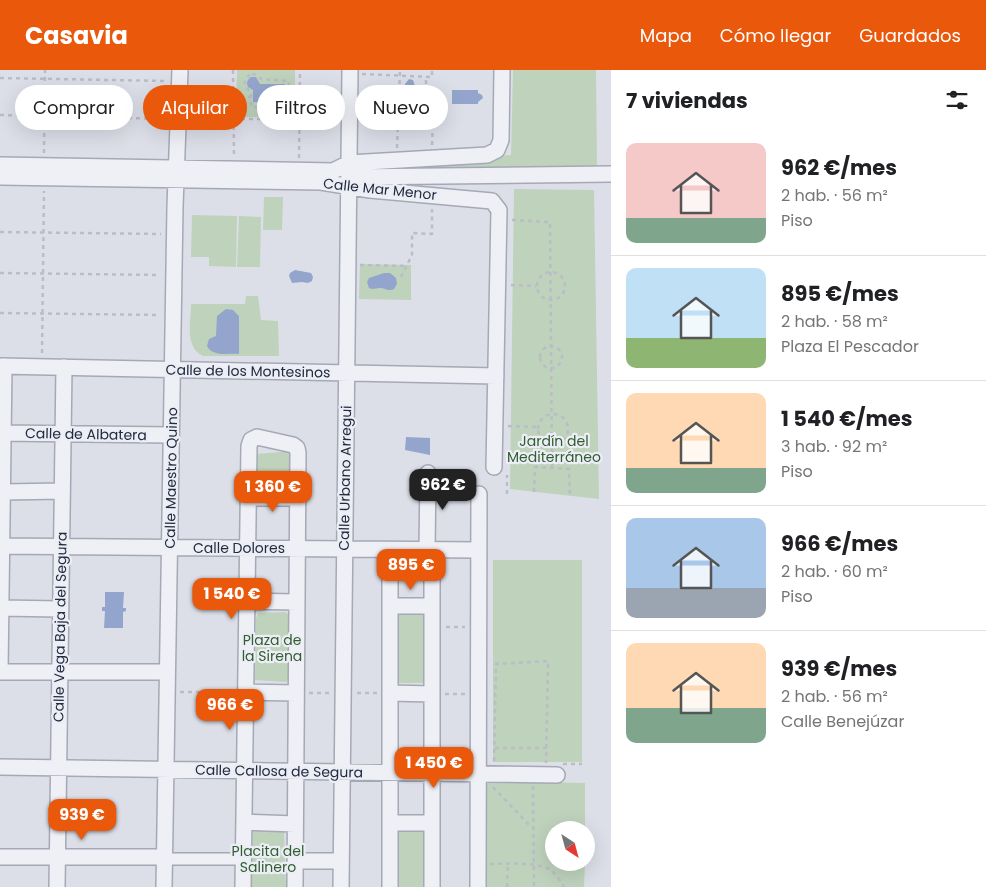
<!DOCTYPE html>
<html lang="es">
<head>
<meta charset="utf-8">
<style>
  :root { --surface:#fff; --page:#f2f2f2; --text:#202124; --muted:#757577; --line:#e0e0e0; --accent:#ea580c }
  body { margin:0; font-family:Poppins,sans-serif; background:var(--page); color:var(--text); height:100vh; display:flex; flex-direction:column; font-size:19px; white-space:nowrap }
  * { box-sizing:border-box; margin:0 }
  p { font-size:16px; color:var(--muted) }
  .icon { flex:none; width:28px; height:28px; fill:none; stroke:currentColor; stroke-width:2; stroke-linecap:round; stroke-linejoin:round }
  .map { position:relative; flex:1; overflow:hidden }
  .panel { display:flex; flex-direction:column; background:var(--surface); width:375px }
  .panel>* { flex:none }
  .banner { position:absolute; left:15px; top:15px; width:475px; height:45px; display:flex; gap:10px }
  .needle { width:32px; rotate:144deg }
  .fabs { position:absolute; left:545px; top:751px; display:grid; gap:10px }
  .fabs a { display:grid; place-items:center; width:50px; height:50px; border-radius:50%; background:var(--surface); box-shadow:0 5px 20px #0002; font-size:25px }
  .price { position:absolute; translate:-50% -42px; padding:0 11px; border-radius:10px; background:var(--accent); color:#fff; font-size:16px; line-height:32px; filter:drop-shadow(0 1px 2px #0008) }
  .price::after { content:''; position:absolute; left:50%; top:30px; width:15px; height:11px; margin-left:-8px; background:inherit; clip-path:polygon(0 0,100% 0,50% 100%) }
  .price.on { background:#222; color:#fff }
  ul { padding:0; list-style:none }
  li { display:flex; align-items:center; gap:15px; height:125px; padding:0 15px }
  li+li { border-top:1px solid var(--line) }
  li span { display:grid; place-items:center; flex:none; width:140px; height:100px; border-radius:10px; color:#555 }
  li>.icon { margin-inline-start:auto }
  span .icon { width:60px; height:60px; fill:#fffc; stroke-width:1 }
  li b { font-size:21px }
  h2 { display:flex; justify-content:space-between; align-items:center; height:60px; padding:0 15px; font-size:21px }
  .pill { padding:0 18px; border-radius:22px; background:var(--surface); box-shadow:0 5px 20px #0002; font-size:18px; line-height:45px }
  .pill.on { background:var(--accent); color:#fff }
  header { display:flex; align-items:center; gap:30px; box-sizing:border-box; height:70px; padding:0 25px; background:var(--accent); color:#fff }
  header strong { font-size:24px }
  nav { display:flex; gap:28px; margin-inline-start:auto; font-size:18px }
  main { display:flex; flex:1; min-height:0 }
  .map>svg:first-child { display:block }
  .green { fill:#bed2bc }
  .water { fill:#93a5cc }
  .lines { fill:none; stroke-linecap:round; stroke-linejoin:round }
  .pedestrian-casing { stroke:#a5a9b5; stroke-width:14 }
  .minor-casing { stroke:#a5a9b5; stroke-width:18 }
  .path { stroke:#babdc6; stroke-width:2.5; stroke-dasharray:4 4; stroke-linecap:butt }
  .pedestrian { stroke:#eff0f6; stroke-width:11 }
  .minor { stroke:#eff0f6; stroke-width:15 }
  .labels { text-anchor:middle; dominant-baseline:central; stroke-width:4.5; stroke-linejoin:round; paint-order:stroke }
  .street-label { font-size:14px; fill:#242a3f; stroke:#ebeef5 }
  .park-label { font-size:14px; fill:#325c31; stroke:#ebeef5 }
</style>
</head>
<body>
<header>
<strong>Casavia</strong>
<nav><a>Mapa</a><a>Cómo llegar</a><a>Guardados</a></nav>
</header>
<main>
<div class="map">
<svg width="611" height="817" viewBox="0 0 611 817">
  <rect width="100%" height="100%" fill="#dcdfe8"/>
  <!-- green -->
  <path class="green" d="M237,0H295V44L291,47H241L236,43Z
    M513,0H596L597,98L383,100V96L511,85Z
    M514,119L594,120L599,429L510,419Z
    M264,127H283L282,160H263Z
    M192,145L237,146L236,197L209,196V187H191Z
    M239,146L261,147L260,197H237Z
    M360,194L411,195V230L359,229Z
    M246,226H258L261,250L278,251L279,286H203C184,277 191,251 191,234H245Z
    M291,381V420H257L256,418L257,384Z
    M493,490H582V692H493Z
    M258,543L285,542L288,544V610L286,612L255,610L256,548Z
    M399,543L424,544L423,613H398V546Z
    M491,711L585,713V760H554V792L585,793L584,817H487V714Z
    M253,760H284L286,817H251Z
    M398,760L423,761V817H397Z"/>
  <!-- water -->
  <path class="water" d="M251,7H256L260,14H285V33L253,32V20L248,17C246,13 247,10 251,7Z
    M409,9L413,10L415,16H419L420,21L419,40H405V14Z
    M452,20H478V23L482,25L483,28L478,32V34H452Z
    M295,200L311,203L313,207L312,211L308,213L302,212L292,213L289,206L290,203Z
    M384,203H390L396,208L397,214L394,219C387,222 386,218 380,218C375,218 374,220 369,218L367,212L369,208Z
    M226,239L233,240L239,246V284C228,283 212,287 207,276L209,269L216,266L217,246Z
    M406,367L430,368V385L405,380Z
    M105,522H124L123,538H126V541L123,542V558H104L105,541H102V537H105Z"/>
  <g class="lines">
    <defs>
      <path id="pedestrian" d="M164,789H243"/>
      <path id="minor" d="M0,95L333,101L349,93L487,85L497,80L501,70L502,0
        M0,107L321,112L370,120L492,131L499,140L494,397
        M349,107L611,104
        M0,296L496,306
        M4,296L0,602H167
        M0,363L171,365
        M3,422L62,421
        M249,428H298
        M0,476L478,480
        M390,480V817
        M427,480L428,403
        M247,531L297,532
        M390,536H432
        M1,538L60,539
        M246,622L296,623
        M390,623L432,624
        M0,697L557,705
        M244,752L295,754
        M390,753H432
        M0,787H165
        M295,791H341
        M57,817L64,297
        M164,817L175,137L180,0
        M243,817L249,376L251,370L257,367L293,375L297,378L298,383L295,817
        M341,817L350,0
        M432,817V480
        M478,817L479,424"/>
    </defs>
    <!-- pedestrian casing -->
    <use href="#pedestrian" class="pedestrian-casing"/>
    <!-- minor casing -->
    <use href="#minor" class="minor-casing"/>
    <!-- path -->
    <path class="path" d="M233,0L234,87
      M252,4L257,5L261,9L289,11V37H251V22L245,17C244,11 246,6 252,4Z
      M362,4L432,7V0
      M0,8L166,11
      M192,26L251,27
      M289,31H299
      M289,37L298,49
      M299,42L338,43
      M0,45L166,49
      M362,46H433L432,77
      M426,46V7
      M233,49H299
      M266,49V37
      M397,78L400,0
      M44,83L45,0
      M299,88L300,0
      M512,150L550,152L552,398
      M0,162L161,164
      M360,195L406,196
      M537 216a14 14 0 1 1 28 0a14 14 0 1 1-28 0Z
      M0,203L160,205
      M401,207L412,185V163L432,164V139
      M511,215L536,216
      M0,243L160,245
      M540 287a11 11 0 1 1 22 0a11 11 0 1 1-22 0Z
      M42,283L44,121
      M538 359a15 15 0 1 1 30 0a15 15 0 1 1-30 0Z
      M508,356L538,357
      M534,422L535,397L569,399L570,426
      M507,424V405
      M446,557H465
      M180,622H234
      M309,623H331
      M357,623H379
      M445,624H467
      M495,678H546
      M494,691L496,594L548,591L546,693
      M563,694H582
      M533,716L534,817
      M493,717L532,758
      M490,794C506,794 540,791 552,801C557,805 561,812 564,817
      M507,817L508,794"/>
    <!-- pedestrian -->
    <use href="#pedestrian" class="pedestrian"/>
    <!-- minor -->
    <use href="#minor" class="minor"/>
  </g>
  <g class="labels">
    <!-- street labels -->
    <g class="street-label">
      <text transform="translate(380 119) rotate(6)">Calle Mar Menor</text>
      <text transform="translate(248 301) rotate(1)">Calle de los Montesinos</text>
      <text transform="translate(86 364) rotate(1)">Calle de Albatera</text>
      <text transform="translate(171 408) rotate(-89)">Calle Maestro Quino</text>
      <text transform="translate(345 408) rotate(-89)">Calle Urbano Arregui</text>
      <text x="239" y="478">Calle Dolores</text>
      <text transform="translate(60 557) rotate(-89)">Calle Vega Baja del Segura</text>
      <text transform="translate(279 701) rotate(1)">Calle Callosa de Segura</text>
    </g>
    <!-- park labels -->
    <g class="park-label">
      <text x="554" y="371">Jardín del<tspan x="554" dy="16">Mediterráneo</tspan></text>
      <text x="272" y="570">Plaza de<tspan x="272" dy="16">la Sirena</tspan></text>
      <text x="268" y="781">Placita del<tspan x="268" dy="16">Salinero</tspan></text>
    </g>
  </g>
</svg>
<div class="fabs">
<a><svg class="needle" viewBox="-14 -14 28 28"><path d="M0-13l5 13h-10z" fill="#e53935"/><path d="M0 13l5-13h-10z" fill="#757577"/></svg></a>
</div>
<b class="price on" style="left:443px;top:441px">962 €</b>
<b class="price" style="left:273px;top:443px">1 360 €</b>
<b class="price" style="left:411px;top:521px">895 €</b>
<b class="price" style="left:232px;top:550px">1 540 €</b>
<b class="price" style="left:230px;top:661px">966 €</b>
<b class="price" style="left:434px;top:719px">1 450 €</b>
<b class="price" style="left:82px;top:771px">939 €</b>
<div class="banner">
<a class="pill">Comprar</a>
<a class="pill on">Alquilar</a>
<a class="pill">Filtros</a>
<a class="pill">Nuevo</a>
</div>
</div>
<section class="panel">
<h2>7 viviendas<svg class="icon" aria-label="filters" viewBox="0 0 24 24"><path d="M4 7h16M4 17h16"/><circle cx="9" cy="7" r="2"/><circle cx="15" cy="17" r="2"/></svg></h2>
<ul>
<li><span style="background:linear-gradient(#f6c9c9 75%,#7fa58c 0)"><svg class="icon" aria-label="home" viewBox="0 0 24 24"><path d="M3 11l9-7 9 7M6 9v11h12V9"/></svg></span><div><b>962 €/mes</b><p>2 hab. · 56 m²</p><p>Piso</p></div></li>
<li><span style="background:linear-gradient(#bfe0f5 70%,#8fb573 0)"><svg class="icon" aria-label="home" viewBox="0 0 24 24"><path d="M3 11l9-7 9 7M6 9v11h12V9"/></svg></span><div><b>895 €/mes</b><p>2 hab. · 58 m²</p><p>Plaza El Pescador</p></div></li>
<li><span style="background:linear-gradient(#ffd9b3 75%,#7fa58c 0)"><svg class="icon" aria-label="home" viewBox="0 0 24 24"><path d="M3 11l9-7 9 7M6 9v11h12V9"/></svg></span><div><b>1 540 €/mes</b><p>3 hab. · 92 m²</p><p>Piso</p></div></li>
<li><span style="background:linear-gradient(#a9c7e8 70%,#9aa5b1 0)"><svg class="icon" aria-label="home" viewBox="0 0 24 24"><path d="M3 11l9-7 9 7M6 9v11h12V9"/></svg></span><div><b>966 €/mes</b><p>2 hab. · 60 m²</p><p>Piso</p></div></li>
<li><span style="background:linear-gradient(#ffd9b3 65%,#7fa58c 0)"><svg class="icon" aria-label="home" viewBox="0 0 24 24"><path d="M3 11l9-7 9 7M6 9v11h12V9"/></svg></span><div><b>939 €/mes</b><p>2 hab. · 56 m²</p><p>Calle Benejúzar</p></div></li>
</ul>
</section>
</main>
</body>
</html>
